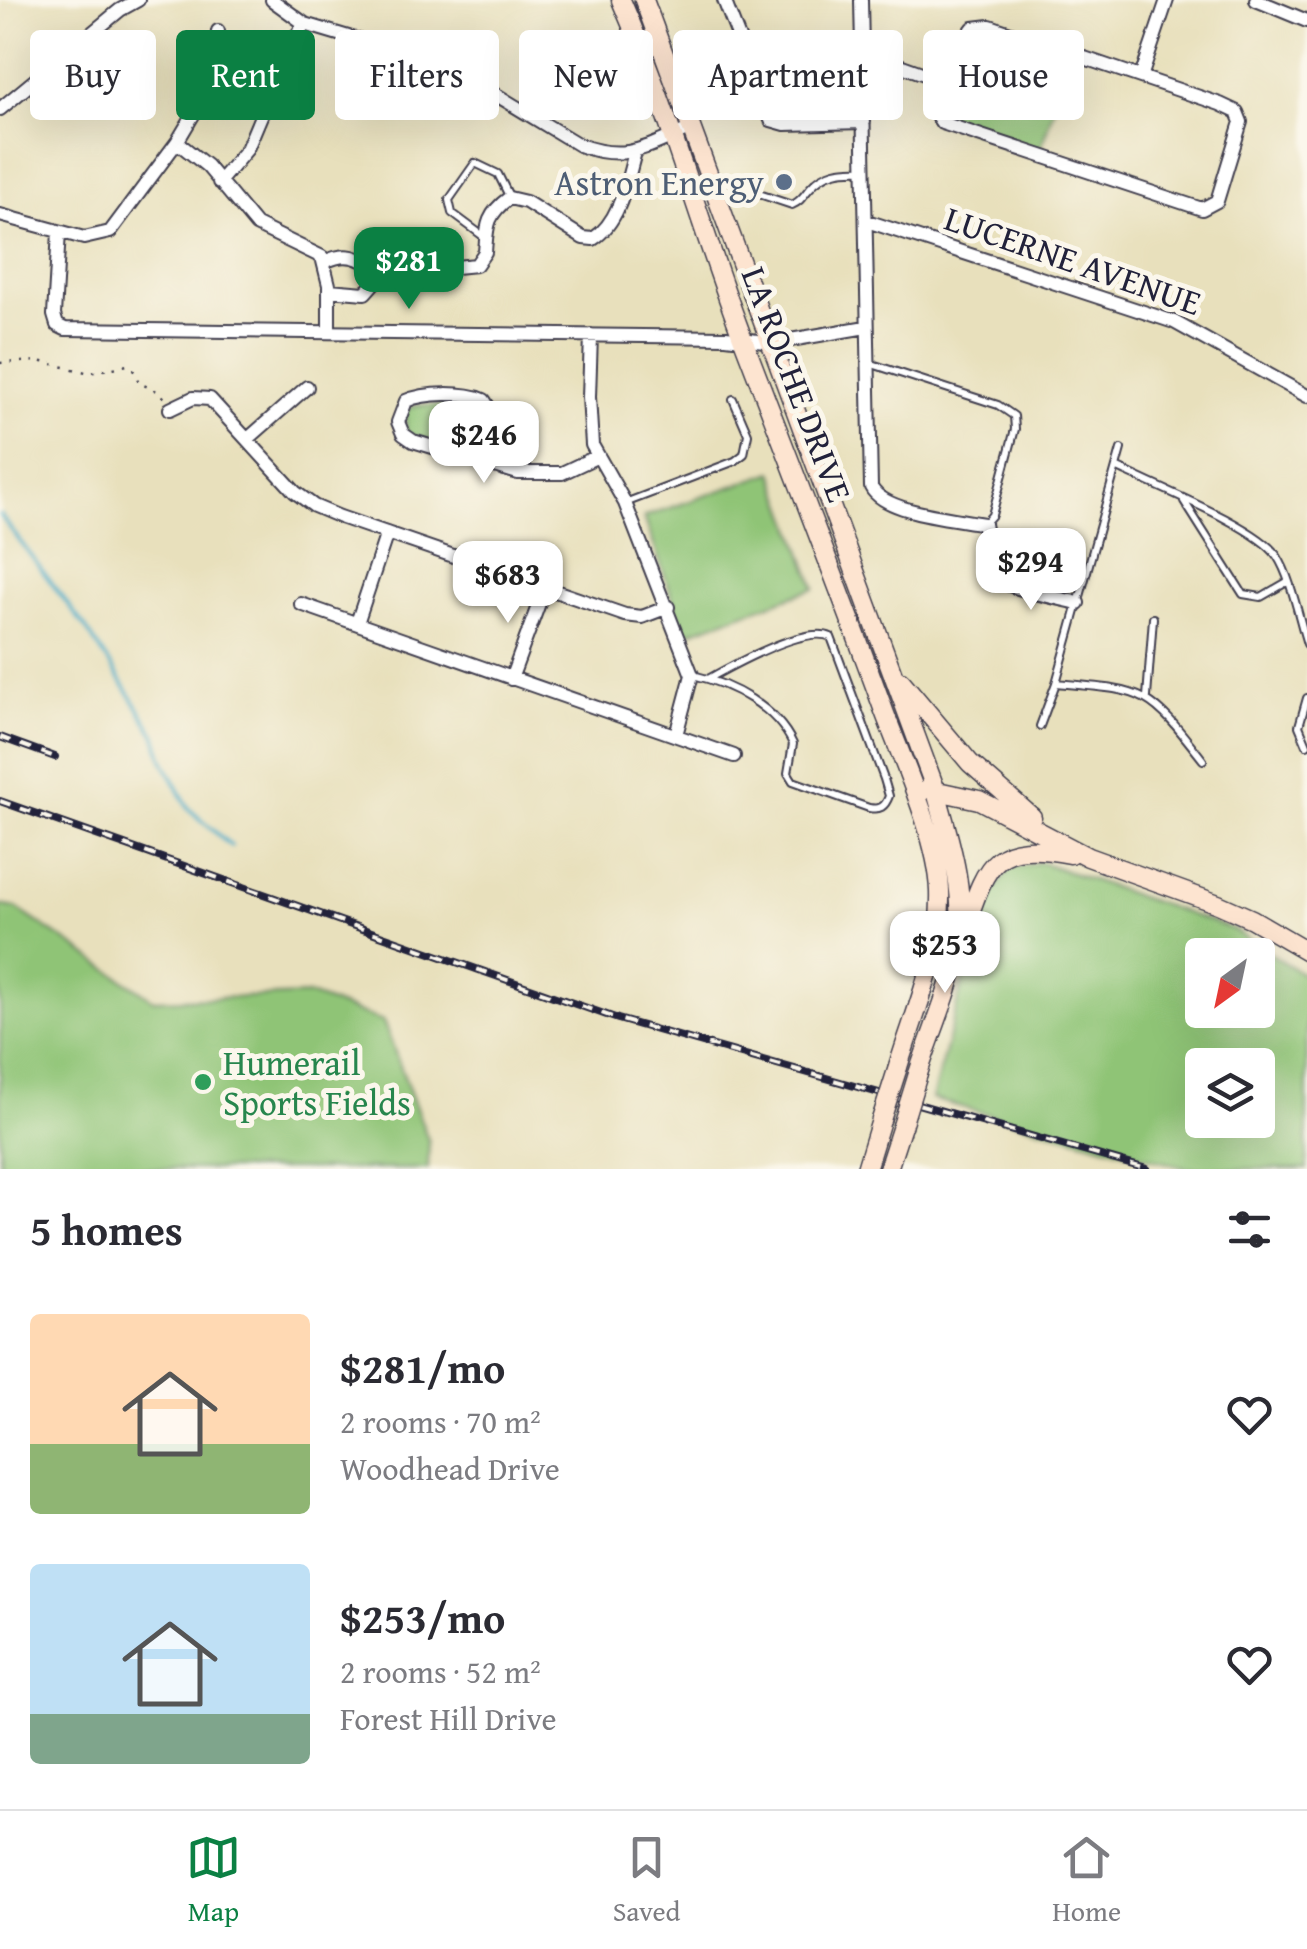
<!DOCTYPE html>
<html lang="en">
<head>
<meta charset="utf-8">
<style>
  :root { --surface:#fff; --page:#f7f7f7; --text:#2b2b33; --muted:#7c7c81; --line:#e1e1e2; --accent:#0b8043 }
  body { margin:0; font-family:"Gentium Book Plus",serif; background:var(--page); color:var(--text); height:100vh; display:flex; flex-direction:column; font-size:38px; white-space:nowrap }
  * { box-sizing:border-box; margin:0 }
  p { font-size:32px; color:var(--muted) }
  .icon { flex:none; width:55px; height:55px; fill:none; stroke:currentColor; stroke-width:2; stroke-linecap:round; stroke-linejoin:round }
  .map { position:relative; height:1169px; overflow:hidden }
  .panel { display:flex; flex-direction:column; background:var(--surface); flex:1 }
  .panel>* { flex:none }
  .hud { position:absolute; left:30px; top:30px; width:1248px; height:90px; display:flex; gap:20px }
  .needle { width:65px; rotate:213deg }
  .buttons { position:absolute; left:1185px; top:938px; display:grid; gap:20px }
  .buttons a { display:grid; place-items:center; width:90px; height:90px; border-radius:10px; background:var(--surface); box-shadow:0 10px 40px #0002; font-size:50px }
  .price { position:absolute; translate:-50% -85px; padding:0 22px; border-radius:20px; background:#fff; color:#222; font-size:32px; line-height:65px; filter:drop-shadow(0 2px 5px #0008) }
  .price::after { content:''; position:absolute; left:50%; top:60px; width:30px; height:22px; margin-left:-15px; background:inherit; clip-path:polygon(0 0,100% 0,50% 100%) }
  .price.selected { background:var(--accent); color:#fff }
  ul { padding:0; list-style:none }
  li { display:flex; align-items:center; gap:30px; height:250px; padding:0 30px }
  li span { display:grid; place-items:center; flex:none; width:280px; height:200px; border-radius:10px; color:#555 }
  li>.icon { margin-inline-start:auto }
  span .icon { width:120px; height:120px; fill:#fffc; stroke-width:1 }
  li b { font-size:42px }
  h2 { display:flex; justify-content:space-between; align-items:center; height:120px; padding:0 30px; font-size:42px }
  .pill { padding:0 35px; border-radius:10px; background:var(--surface); box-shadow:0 10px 40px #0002; font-size:35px; line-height:90px }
  .pill.selected { background:var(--accent); color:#fff }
  .tabs { display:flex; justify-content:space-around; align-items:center; height:140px; border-top:2px solid var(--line); background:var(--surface); font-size:28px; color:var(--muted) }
  .tabs a { display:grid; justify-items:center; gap:5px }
  .tabs .selected { color:var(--accent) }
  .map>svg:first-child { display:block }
  .green { fill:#8fc476; stroke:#587358; stroke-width:2.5; fill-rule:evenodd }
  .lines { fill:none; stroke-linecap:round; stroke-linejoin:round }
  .stream { stroke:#45aac5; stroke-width:4 }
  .lane-casing { stroke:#403e4e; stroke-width:10 }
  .street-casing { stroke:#403e4e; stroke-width:16 }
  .secondary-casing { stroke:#403e4e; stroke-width:21 }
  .path { stroke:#403e4e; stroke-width:2.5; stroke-dasharray:2.5 8; stroke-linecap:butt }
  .lane { stroke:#fff; stroke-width:6 }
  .street { stroke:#fff; stroke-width:12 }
  .secondary { stroke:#fde4d0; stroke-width:18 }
  .rail-casing { stroke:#22223b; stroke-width:8 }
  .rail { stroke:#fbf7ec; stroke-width:4; stroke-dasharray:11; stroke-linecap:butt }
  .secondary-bridge-casing { stroke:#403e4e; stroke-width:21; stroke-linecap:butt }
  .secondary-bridge { stroke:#fde4d0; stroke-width:18 }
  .service-dot { fill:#5c6f8a; stroke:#fbf7ec; stroke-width:4 }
  .leisure-dot { fill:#2e9e5b; stroke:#fbf7ec; stroke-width:4 }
  .labels { text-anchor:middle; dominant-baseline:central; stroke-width:10; stroke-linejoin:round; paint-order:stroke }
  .service-label { font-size:35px; fill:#4e5e75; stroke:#fbf7ec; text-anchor:end }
  .street-label { font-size:35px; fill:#22223b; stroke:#fbf7ec }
  .leisure-label { font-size:35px; fill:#27864d; stroke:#fbf7ec; text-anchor:start }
</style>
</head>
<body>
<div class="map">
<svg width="1307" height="1169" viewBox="0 0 1307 1169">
  <rect width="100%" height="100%" fill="#fbf7ec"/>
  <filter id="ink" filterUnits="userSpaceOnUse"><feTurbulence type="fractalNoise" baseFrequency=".01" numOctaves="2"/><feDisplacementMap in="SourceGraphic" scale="20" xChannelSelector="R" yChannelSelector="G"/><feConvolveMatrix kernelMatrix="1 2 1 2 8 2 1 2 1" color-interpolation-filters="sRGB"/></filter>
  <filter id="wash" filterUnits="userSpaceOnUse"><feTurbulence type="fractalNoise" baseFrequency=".0048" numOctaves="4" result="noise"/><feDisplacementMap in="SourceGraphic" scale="40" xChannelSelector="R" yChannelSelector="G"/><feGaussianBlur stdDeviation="2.25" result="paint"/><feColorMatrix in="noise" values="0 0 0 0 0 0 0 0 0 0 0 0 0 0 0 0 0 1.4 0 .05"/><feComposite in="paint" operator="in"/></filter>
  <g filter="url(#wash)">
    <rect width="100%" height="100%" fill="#e8e0bc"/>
    <!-- green -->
    <path class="green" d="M974,31L1069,60L1039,154L944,120L947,82Z
      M415,405L482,406L484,459L406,433V411Z
      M773,472L815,588L685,634L644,517Z
      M1040,862L1232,929L1307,977V1169H1189L932,1099L974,941L989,898L1010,869ZM1258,955V1010H1202V955ZM1258,1065V1120H1202V1065Z
      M0,905L16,908L154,1000L309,995L383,1021L429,1142L428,1169H0Z"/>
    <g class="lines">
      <!-- stream -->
      <path class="stream" d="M0,515L85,627L120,679L156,736L163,760L189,809L231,846"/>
    </g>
  </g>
  <g filter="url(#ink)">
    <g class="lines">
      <defs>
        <path id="lane" d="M718,194L747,190L792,205C801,201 803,196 810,188C824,171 842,169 864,170
          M483,236L452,213L449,200L475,163L498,174L509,196
          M869,363L998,405L1014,416L1015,429L992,515L985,523
          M1116,467C1152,485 1257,526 1277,556C1291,577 1299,619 1307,644
          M1184,501L1243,594L1261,597L1287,582
          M625,503L735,461L744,454L748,434L733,399
          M693,675C732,684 776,707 793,744L788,773L793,781L869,808C880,810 885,807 889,796L884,779L831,637C805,625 733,665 708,679
          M1056,683C1146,691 1147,688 1203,760
          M1147,697L1153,618
          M1307,698L1299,726L1307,745
          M1040,726L1056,683L1121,449"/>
        <path id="street" d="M272,0L305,24L452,68L579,145C628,163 647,146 692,128
          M724,0L771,120L785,124L864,122
          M861,0L871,487C884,513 955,518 984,524C988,538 978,550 982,564C988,587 1056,597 1078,603
          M1256,0L1307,21
          M863,52L944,81L961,44L973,28L990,26L1220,104L1237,112L1241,122L1217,201L1202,209L942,123L936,114L944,81
          M1141,77L1167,0
          M0,109L120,10L138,0
          M177,142L207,166L256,225L322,257L329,285V332
          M219,182L247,149L293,40L305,24
          M0,215L84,238L110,232L177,142L205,95L214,75L218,31
          M867,221L1174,322L1307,396
          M59,232L54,315L57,325L65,329L726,337L773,343L866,327
          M325,262C344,252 362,255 375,273L373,284L365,293L329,290
          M375,275L476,265L485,252C487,227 486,215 509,198L526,202L583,238L593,239C620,222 627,181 635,152
          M591,335L589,397L592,445L625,503L692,675L676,735
          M170,409L193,398L210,399L295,492L314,506L340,517L625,615L642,617L668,607
          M249,438L307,387
          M491,466L493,414L484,400C465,392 425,392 406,401L398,422L403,434L413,441L518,473H562L596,457
          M301,604L734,756
          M357,623L387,533
          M511,679L545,587"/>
        <path id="secondary" d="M621,0C669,111 701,229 744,342C791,465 839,587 884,711C903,762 938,838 940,891C942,951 915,1011 898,1067
          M644,0L935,788C950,841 967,893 958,948C951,989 930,1035 918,1074
          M901,681L970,763L1032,817
          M928,789L979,800L1088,857L1218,904L1252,919L1307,951
          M964,930C987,864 992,839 1070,854
          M866,1169L881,1120
          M888,1169L902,1126"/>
      </defs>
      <!-- lane casing -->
      <use href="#lane" class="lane-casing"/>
      <!-- street casing -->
      <use href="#street" class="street-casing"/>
      <!-- secondary casing -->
      <use href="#secondary" class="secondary-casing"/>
      <!-- path -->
      <path class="path" d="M0,363L39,361L90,373L127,365L135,372L139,383L157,391L166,399"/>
      <!-- lane -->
      <use href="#lane" class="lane"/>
      <!-- street -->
      <use href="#street" class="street"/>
      <!-- secondary -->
      <use href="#secondary" class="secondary"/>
      <defs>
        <path id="rail" d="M0,737L55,757
          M0,801L618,1019L1147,1169"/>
      </defs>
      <!-- rail casing -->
      <use href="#rail" class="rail-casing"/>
      <!-- rail -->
      <use href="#rail" class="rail"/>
      <defs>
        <path id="secondary-bridge" d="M881,1120L898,1067
          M902,1126L918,1074"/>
      </defs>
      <!-- secondary-bridge casing -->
      <use href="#secondary-bridge" class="secondary-bridge-casing"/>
      <!-- secondary-bridge -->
      <use href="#secondary-bridge" class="secondary-bridge"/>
    </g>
  </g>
  <!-- markers -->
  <circle class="service-dot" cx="784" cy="182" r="10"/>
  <circle class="leisure-dot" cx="203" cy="1082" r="10"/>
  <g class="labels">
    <!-- service labels -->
    <g class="service-label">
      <text x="764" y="182">Astron Energy</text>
    </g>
    <!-- street labels -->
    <g class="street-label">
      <text transform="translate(1073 260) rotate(19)">LUCERNE AVENUE</text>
      <text transform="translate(797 384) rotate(69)">LA ROCHE DRIVE</text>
    </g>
    <!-- leisure labels -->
    <g class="leisure-label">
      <text x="223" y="1062">Humerail<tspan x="223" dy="40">Sports Fields</tspan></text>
    </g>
  </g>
</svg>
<div class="buttons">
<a><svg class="needle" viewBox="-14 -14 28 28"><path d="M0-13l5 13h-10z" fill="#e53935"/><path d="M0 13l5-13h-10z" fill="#7c7c81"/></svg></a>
<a><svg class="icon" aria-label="layers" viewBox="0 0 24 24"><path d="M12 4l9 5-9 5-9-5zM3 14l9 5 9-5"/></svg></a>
</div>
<b class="price selected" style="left:409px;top:312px">$281</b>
<b class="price" style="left:484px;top:486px">$246</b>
<b class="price" style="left:1031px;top:613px">$294</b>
<b class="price" style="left:508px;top:626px">$683</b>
<b class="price" style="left:945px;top:996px">$253</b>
<div class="hud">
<a class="pill">Buy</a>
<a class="pill selected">Rent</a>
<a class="pill">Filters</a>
<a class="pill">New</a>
<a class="pill">Apartment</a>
<a class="pill">House</a>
</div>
</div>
<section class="panel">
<h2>5 homes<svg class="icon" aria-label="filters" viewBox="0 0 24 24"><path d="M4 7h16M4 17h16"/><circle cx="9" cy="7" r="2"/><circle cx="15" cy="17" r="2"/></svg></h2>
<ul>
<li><span style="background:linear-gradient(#ffd9b3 65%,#8fb573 0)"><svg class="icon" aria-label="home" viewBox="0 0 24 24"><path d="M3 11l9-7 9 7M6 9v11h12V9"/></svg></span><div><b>$281/mo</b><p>2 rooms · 70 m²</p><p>Woodhead Drive</p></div><svg class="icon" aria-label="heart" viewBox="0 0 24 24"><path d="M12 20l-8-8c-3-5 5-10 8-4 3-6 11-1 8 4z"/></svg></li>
<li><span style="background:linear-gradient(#bfe0f5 75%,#7fa58c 0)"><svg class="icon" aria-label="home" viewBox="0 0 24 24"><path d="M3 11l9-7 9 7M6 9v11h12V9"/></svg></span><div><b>$253/mo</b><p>2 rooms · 52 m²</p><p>Forest Hill Drive</p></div><svg class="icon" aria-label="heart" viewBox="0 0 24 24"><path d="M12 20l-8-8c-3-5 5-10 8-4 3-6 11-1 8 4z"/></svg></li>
</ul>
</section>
<nav class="tabs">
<a class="selected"><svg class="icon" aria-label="map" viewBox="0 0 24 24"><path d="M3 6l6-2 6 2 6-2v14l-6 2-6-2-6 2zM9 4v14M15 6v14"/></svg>Map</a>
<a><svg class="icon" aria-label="saved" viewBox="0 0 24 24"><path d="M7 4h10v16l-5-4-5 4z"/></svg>Saved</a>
<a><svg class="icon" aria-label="home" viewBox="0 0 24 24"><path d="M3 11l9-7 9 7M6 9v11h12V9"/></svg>Home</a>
</nav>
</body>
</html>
